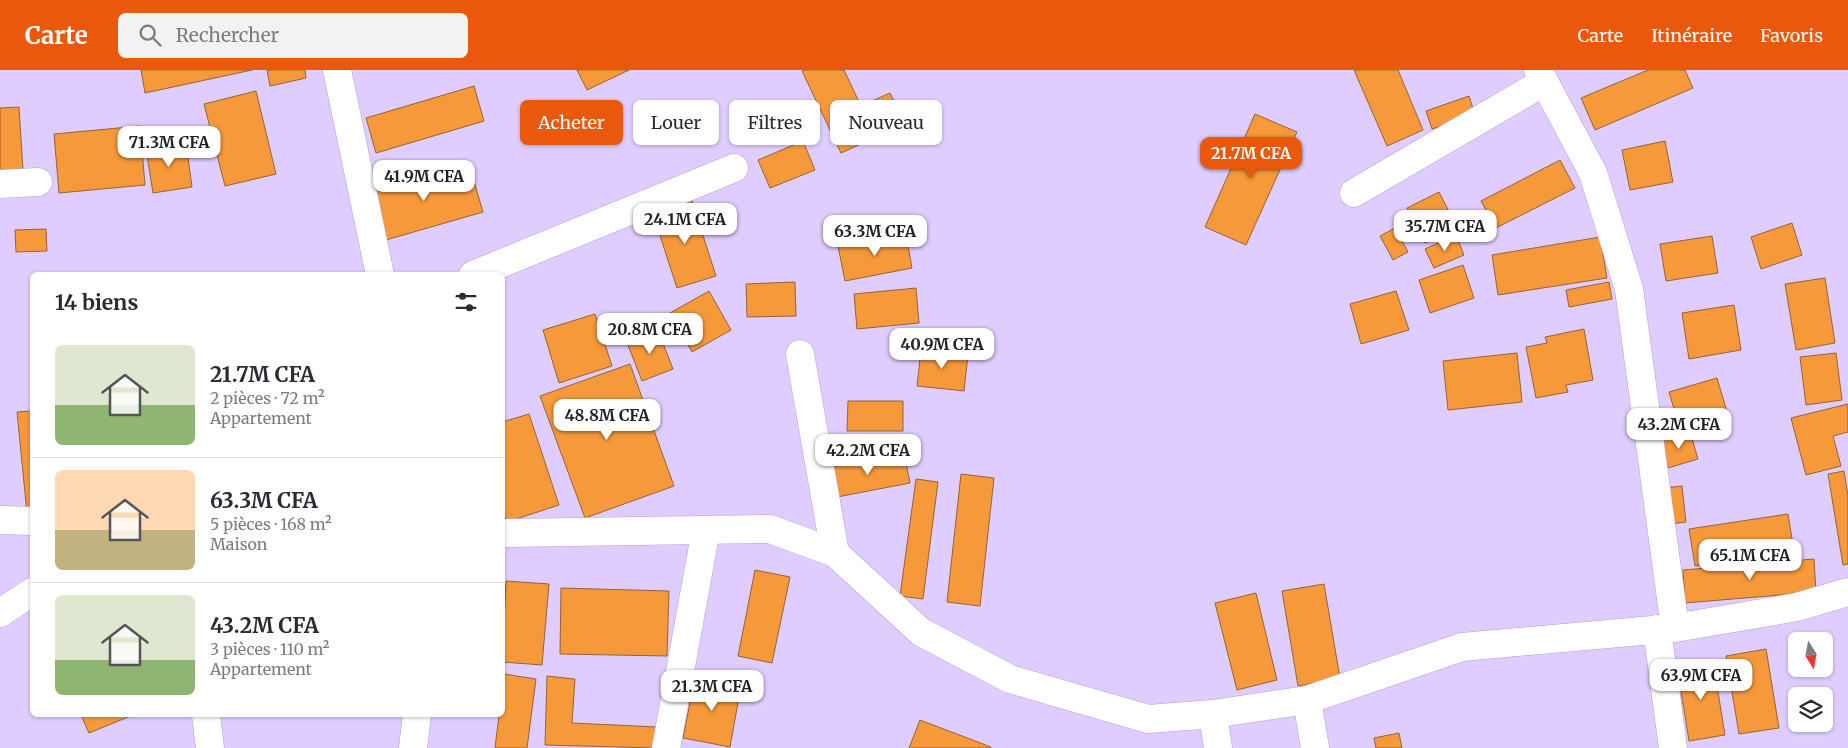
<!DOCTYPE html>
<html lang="fr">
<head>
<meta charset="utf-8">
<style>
  :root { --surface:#fff; --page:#f2f2f3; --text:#2b2b33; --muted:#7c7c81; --line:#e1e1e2; --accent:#ea580c }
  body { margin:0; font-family:Merriweather,serif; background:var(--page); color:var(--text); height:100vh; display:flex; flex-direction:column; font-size:19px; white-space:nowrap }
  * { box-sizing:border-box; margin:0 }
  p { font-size:16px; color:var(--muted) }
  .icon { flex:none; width:28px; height:28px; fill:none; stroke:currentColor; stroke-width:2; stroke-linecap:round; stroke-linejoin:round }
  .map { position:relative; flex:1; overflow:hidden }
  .drawer { position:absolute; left:30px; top:202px; width:475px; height:445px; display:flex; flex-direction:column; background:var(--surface); border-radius:8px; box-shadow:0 1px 4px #0004 }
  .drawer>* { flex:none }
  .guide { position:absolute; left:520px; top:30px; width:475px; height:45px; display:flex; gap:10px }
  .needle { width:32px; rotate:169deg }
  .buttons { position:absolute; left:1788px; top:562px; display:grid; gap:10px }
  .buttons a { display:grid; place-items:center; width:45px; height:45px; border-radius:8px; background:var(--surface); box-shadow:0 1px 4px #0004; font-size:25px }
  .price { position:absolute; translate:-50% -42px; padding:0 11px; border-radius:10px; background:#fff; color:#222; font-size:16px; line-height:32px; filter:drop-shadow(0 1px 2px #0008) }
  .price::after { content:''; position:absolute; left:50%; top:30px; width:15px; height:11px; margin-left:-8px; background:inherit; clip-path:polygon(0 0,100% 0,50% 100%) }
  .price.active { background:var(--accent); color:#fff }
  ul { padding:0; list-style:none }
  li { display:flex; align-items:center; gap:15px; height:125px; padding:0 25px }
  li+li { border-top:1px solid var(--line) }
  li span { display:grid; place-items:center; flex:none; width:140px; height:100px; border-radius:8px; color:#555 }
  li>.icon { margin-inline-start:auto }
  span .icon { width:60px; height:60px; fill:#fffc; stroke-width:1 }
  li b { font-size:21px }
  h2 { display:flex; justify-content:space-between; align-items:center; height:60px; padding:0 25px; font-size:21px }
  .chip { padding:0 18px; border-radius:8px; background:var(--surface); box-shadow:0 1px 4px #0004; font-size:18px; line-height:45px }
  .chip.active { background:var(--accent); color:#fff }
  header { display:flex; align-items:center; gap:30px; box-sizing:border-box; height:70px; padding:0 25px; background:var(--accent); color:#fff }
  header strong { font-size:24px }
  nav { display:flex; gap:28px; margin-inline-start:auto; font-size:18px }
  .search { width:350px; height:45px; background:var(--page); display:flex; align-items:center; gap:12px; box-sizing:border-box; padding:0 18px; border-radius:8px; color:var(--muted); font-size:19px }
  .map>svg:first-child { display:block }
  .building { fill:#f6993b; stroke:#956336 }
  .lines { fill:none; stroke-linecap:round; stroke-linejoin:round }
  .minor-casing { stroke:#b59eda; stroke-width:29 }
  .minor { stroke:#fff; stroke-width:28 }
</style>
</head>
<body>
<header>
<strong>Carte</strong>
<div class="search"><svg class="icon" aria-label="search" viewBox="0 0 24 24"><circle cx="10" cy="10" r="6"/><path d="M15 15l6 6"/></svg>Rechercher</div>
<nav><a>Carte</a><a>Itinéraire</a><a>Favoris</a></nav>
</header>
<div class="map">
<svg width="1848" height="678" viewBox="0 0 1848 678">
  <rect width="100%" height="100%" fill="#dfcdff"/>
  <!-- building -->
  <path class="building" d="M141,0H252L145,23Z
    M267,0H305L306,8L270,16Z
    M577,0H629L587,20Z
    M805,0H844L861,36L890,23L905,54L841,83L802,1Z
    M1354,0H1398L1423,60L1387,76Z
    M1648,0H1685L1693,18L1595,60L1581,28Z
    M474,16L484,51L376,83L366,48Z
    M256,21L276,104L225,116L204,34Z
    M1469,26L1475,45L1432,59L1426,41Z
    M19,37L23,100L0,101V38Z
    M1255,44L1297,62L1246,175L1205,157Z
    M140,56L145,115L59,123L54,64Z
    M803,71L815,100L770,118L758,90Z
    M1665,71L1673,112L1630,120L1622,80Z
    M186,73L192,117L153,123L146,79Z
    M1560,90L1575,118L1496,158L1481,131Z
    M468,91L483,142L379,172L364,121Z
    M1439,122L1457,157L1425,173L1407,138Z
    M692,131L716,206L677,218L653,144Z
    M1792,153L1802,185L1761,199L1751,167Z
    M1395,158L1408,182L1393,190L1380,166Z
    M46,159L47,181L16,182L15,160Z
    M906,164L912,198L845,211L838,176Z
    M1456,165L1464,185L1434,198L1425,179Z
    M1712,166L1718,203L1666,211L1660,174Z
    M1600,167L1607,208L1498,225L1492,185Z
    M1463,195L1474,228L1430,243L1419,210Z
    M1825,208L1835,273L1796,280L1785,214Z
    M795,212L796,246L747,247L746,214Z
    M1609,212L1612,229L1569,237L1566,220Z
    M916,218L919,253L857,259L854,224Z
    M709,221L731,260L692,282L670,243Z
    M1396,221L1409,260L1361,274L1350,234Z
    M1734,235L1741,280L1689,289L1682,243Z
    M595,244L612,296L559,313L543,260Z
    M657,258L673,299L642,311L626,270Z
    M1584,259L1593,310L1566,315L1568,322L1536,328L1526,277L1547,273L1545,267Z
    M921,280L968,285L964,321L917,316Z
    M1517,283L1522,332L1448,340L1443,291Z
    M1836,283L1842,330L1806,335L1800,287Z
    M630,294L674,416L585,448L540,326Z
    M1717,308L1728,345L1680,359L1669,322Z
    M848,331H903V361H847Z
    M1848,334V362L1833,366L1841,396L1806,405L1791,348Z
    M32,341V442L27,443L17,342Z
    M529,344L559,435L507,452L502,440V352Z
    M1690,362L1698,389L1668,398L1660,370Z
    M904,383L910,413L832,428L826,398Z
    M1844,401L1848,426V494L1843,495L1828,404Z
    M961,404L994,408L980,536L947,532Z
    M916,409L938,412L923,529L900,526Z
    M1682,416L1686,452L1670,454L1665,418Z
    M1788,444L1794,481L1695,496L1689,459Z
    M1814,489L1816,522L1685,533L1683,500Z
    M755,500L790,507L772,593L738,586Z
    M506,511L549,514L542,595L502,592Z
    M1324,514L1340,608L1298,616L1282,521Z
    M561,518L669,521L667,586L560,584Z
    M1256,523L1277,610L1237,620L1215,533Z
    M1766,579L1779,658L1739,664L1726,586Z
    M1713,591L1725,665L1689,671L1677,596Z
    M504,604L536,609L527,678H495L499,645H502Z
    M547,606L575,609L572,653L657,657L655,678L545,675Z
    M695,607L741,616L730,677L683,668Z
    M81,645H133L89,663Z
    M920,650L991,677V678H909Z
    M1399,663L1402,678H1376L1374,668Z"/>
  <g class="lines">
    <defs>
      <path id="minor" d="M337,0L380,205
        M1538,0L1593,103L1629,219L1675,558
        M0,114L38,112
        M1354,123L1544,12
        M473,205L734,98
        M800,284L835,483
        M0,450L32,451
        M502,463L770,459L835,483L921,562L1010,609L1148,649L1213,644L1307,630L1462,577L1675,558L1797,537L1848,522
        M0,543L32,522
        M1657,559L1673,678
        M1307,630L1315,678
        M1213,644L1218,678
        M206,645L210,678
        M413,678L417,645
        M666,678L706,460"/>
    </defs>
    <!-- minor casing -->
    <use href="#minor" class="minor-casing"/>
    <!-- minor -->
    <use href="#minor" class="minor"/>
  </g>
</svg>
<div class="buttons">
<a><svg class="needle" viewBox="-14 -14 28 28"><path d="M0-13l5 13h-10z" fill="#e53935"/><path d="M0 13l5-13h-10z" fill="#7c7c81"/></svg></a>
<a><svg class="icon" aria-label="layers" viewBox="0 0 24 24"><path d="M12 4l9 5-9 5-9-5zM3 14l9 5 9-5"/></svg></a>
</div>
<b class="price" style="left:169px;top:98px">71.3M CFA</b>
<b class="price active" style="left:1251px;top:109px">21.7M CFA</b>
<b class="price" style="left:424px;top:132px">41.9M CFA</b>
<b class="price" style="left:685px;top:175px">24.1M CFA</b>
<b class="price" style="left:1445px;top:182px">35.7M CFA</b>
<b class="price" style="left:875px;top:187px">63.3M CFA</b>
<b class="price" style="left:650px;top:285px">20.8M CFA</b>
<b class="price" style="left:942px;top:300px">40.9M CFA</b>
<b class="price" style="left:607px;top:371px">48.8M CFA</b>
<b class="price" style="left:1679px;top:380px">43.2M CFA</b>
<b class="price" style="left:868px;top:406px">42.2M CFA</b>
<b class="price" style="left:1750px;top:511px">65.1M CFA</b>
<b class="price" style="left:1701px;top:631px">63.9M CFA</b>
<b class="price" style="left:712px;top:642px">21.3M CFA</b>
<div class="guide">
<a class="chip active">Acheter</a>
<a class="chip">Louer</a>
<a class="chip">Filtres</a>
<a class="chip">Nouveau</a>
</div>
<section class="drawer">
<h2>14 biens<svg class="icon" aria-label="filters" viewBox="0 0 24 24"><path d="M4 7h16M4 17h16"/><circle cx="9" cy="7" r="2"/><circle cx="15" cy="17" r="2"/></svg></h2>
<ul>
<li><span style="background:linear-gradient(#dfe7d0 60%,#8fb573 0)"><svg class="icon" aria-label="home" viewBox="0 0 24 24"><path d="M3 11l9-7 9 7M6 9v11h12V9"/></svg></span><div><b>21.7M CFA</b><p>2 pièces · 72 m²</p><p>Appartement</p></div></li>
<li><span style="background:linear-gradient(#ffd9b3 60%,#c2b280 0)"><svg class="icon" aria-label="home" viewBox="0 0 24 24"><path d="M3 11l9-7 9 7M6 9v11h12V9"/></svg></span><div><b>63.3M CFA</b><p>5 pièces · 168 m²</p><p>Maison</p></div></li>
<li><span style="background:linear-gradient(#dfe7d0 65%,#8fb573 0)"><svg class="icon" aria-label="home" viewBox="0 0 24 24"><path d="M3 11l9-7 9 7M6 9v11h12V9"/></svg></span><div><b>43.2M CFA</b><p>3 pièces · 110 m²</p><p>Appartement</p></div></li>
</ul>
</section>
</div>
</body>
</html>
